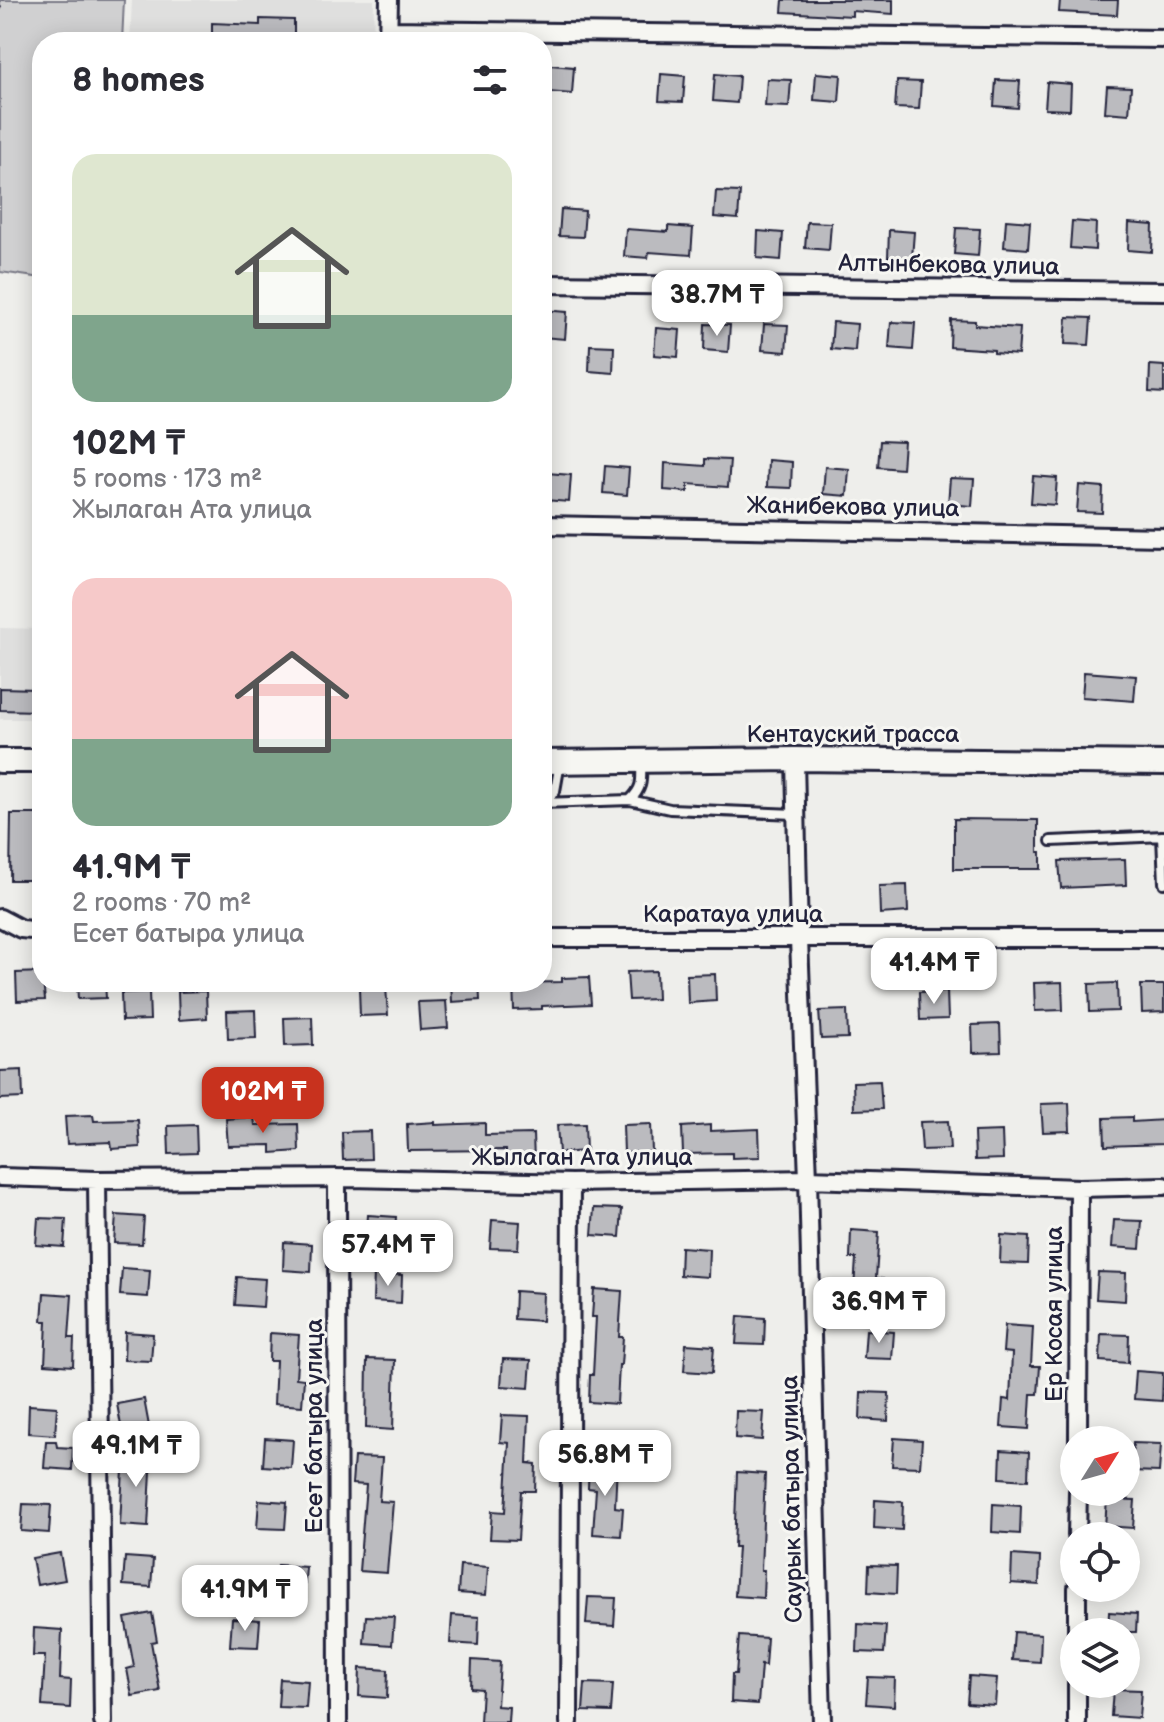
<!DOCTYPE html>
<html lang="en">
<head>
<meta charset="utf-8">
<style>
  :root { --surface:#fff; --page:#f2f2f3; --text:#2b2b33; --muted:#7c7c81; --accent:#c8321e }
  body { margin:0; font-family:"Balsamiq Sans",sans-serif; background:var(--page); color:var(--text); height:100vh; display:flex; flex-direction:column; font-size:30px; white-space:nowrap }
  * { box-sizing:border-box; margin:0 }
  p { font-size:26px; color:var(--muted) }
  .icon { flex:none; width:44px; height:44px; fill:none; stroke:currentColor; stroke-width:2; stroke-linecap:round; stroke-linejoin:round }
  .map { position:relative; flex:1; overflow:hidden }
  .side { position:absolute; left:32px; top:32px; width:520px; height:960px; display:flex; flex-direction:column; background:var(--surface); border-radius:32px; box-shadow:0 4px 20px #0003 }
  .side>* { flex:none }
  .needle { width:52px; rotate:53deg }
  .tools { position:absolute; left:1060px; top:1426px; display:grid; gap:16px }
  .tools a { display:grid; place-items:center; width:80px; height:80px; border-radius:50%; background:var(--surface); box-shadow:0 4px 20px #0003; font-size:40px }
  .price { position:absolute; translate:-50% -68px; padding:0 18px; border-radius:16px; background:#fff; color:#222; font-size:26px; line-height:52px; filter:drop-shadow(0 2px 4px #0008) }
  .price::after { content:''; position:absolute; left:50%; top:48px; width:24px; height:18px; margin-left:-12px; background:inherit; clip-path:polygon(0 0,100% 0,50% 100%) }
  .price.on { background:var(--accent); color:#fff }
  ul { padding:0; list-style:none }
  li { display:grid; align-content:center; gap:16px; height:424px; padding:0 40px }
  li span { display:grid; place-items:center; height:248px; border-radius:24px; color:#555 }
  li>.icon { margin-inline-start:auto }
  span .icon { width:144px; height:144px; fill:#fffc; stroke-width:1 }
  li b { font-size:34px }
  h2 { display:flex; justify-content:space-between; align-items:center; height:96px; padding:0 40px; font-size:34px }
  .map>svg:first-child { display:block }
  .built { fill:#dfdfde }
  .green { fill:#d0d0d1; stroke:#797986; stroke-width:2 }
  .building { fill:#bbbbbf; stroke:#22223b; stroke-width:2 }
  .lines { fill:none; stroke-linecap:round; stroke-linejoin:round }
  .lane-casing { stroke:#22223b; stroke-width:14 }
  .street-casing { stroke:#22223b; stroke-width:22 }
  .secondary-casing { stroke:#22223b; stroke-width:28 }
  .path { stroke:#22223b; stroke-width:3; stroke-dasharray:2 6; stroke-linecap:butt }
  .lane { stroke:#f6f6f2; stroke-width:8 }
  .street { stroke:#f6f6f2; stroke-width:16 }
  .secondary { stroke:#f6f6f2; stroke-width:22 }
  .labels { text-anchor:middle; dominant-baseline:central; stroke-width:6; stroke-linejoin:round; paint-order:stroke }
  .street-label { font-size:24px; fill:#22223b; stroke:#f6f6f2 }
</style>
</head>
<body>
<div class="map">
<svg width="1164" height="1722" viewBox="0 0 1164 1722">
  <rect width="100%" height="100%" fill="#eeeeeb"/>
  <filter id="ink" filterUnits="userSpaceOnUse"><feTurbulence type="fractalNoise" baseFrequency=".0125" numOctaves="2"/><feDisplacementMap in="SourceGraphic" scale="16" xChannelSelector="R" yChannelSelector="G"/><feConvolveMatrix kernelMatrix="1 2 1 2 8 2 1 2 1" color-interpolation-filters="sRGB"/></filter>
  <g filter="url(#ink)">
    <!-- built -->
    <path class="built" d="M132,0H374L373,42H130Z
      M0,628L42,629V719H0Z"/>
    <!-- green -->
    <path class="green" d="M0,0H124L122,42H42V278L0,272Z"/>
    <!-- building -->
    <path class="building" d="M783,0H893V14L852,11V16L782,12Z
      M1060,0H1118L1117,15L1059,12Z
      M260,19L294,20V42H212V23L260,25Z
      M550,65L574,67L572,94L548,92Z
      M816,73L841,75L839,102L814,100Z
      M661,74L685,76L683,102L659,101Z
      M715,74L739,76L737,103L713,101Z
      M767,79L791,80L789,107L765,106Z
      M996,80L1020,81L1018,108L994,106Z
      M897,81L921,82L919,109L895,108Z
      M1047,82L1071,84L1070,110L1045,109Z
      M1107,86L1131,87L1129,114L1105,112Z
      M716,191L740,192L738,219L714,217Z
      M561,209L585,211L583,237L559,236Z
      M1006,220L1030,222L1028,249L1004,247Z
      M1072,221L1096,223L1095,250L1070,248Z
      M807,222L831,223L829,250L805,248Z
      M1129,223L1153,225L1152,252L1128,250Z
      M668,226L693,228L691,255L649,252L648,258L624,256L626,229L668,232Z
      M956,228L980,229L978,256L954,254Z
      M889,230L914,232L912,258L888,257Z
      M758,231L783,233L781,260L757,258Z
      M542,310L567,312L565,339L542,337Z
      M1067,317L1091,318L1089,345L1065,344Z
      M951,320L975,321V325L1020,328L1018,355L994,353V350L950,347Z
      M833,322L857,324L855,351L831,349Z
      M891,322L915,323L913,350L889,348Z
      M705,324L730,325L728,352L704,350Z
      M764,324L788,325L786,352L762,350Z
      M656,328L680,330L678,357L654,355Z
      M590,345L614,346L613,373L589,371Z
      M1150,365L1164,366V393L1149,392Z
      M880,441L904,442L902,469L878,467Z
      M705,459L730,460L728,487L688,484V492L664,490L665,463L705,466Z
      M768,460L792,462L791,488L767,487Z
      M605,466L629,468L627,495L603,493Z
      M825,467L849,469L847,496L823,494Z
      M547,473L571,475L569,502L545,500Z
      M1033,476L1057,478L1055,505L1031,503Z
      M950,478L974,479L972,506L948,504Z
      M1079,485L1103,487L1102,513L1077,512Z
      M1084,672L1136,676L1134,701L1082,697Z
      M0,688L36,689V711L0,710Z
      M11,814H42V880H10Z
      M954,819L1038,820V852H1041V869H954Z
      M1125,859L1126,885L1061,888L1059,861Z
      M907,885L908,912L880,914L879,886Z
      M656,971L657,999L629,1000L627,972Z
      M42,972L45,1000L17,1001L16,973Z
      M715,974L716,1001L688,1003L687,975Z
      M589,977L591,1004L542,1006V1009L514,1010L513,983L562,982V978Z
      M77,982H105L106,998L78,999Z
      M451,982H479L480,1000L452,1002Z
      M1062,982L1063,1010L1035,1011L1034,983Z
      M1117,983L1118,1011L1090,1012L1089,984Z
      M1141,985H1164V1012L1142,1013Z
      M386,987L388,1015L360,1016L359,988Z
      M206,991L207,1018L179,1020L178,992Z
      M947,991L948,1019L920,1020L919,992Z
      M149,992L150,1020L122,1021L121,993Z
      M446,1001L448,1028L420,1030L418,1002Z
      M255,1010L256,1038L228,1039L227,1011Z
      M847,1010L848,1038L821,1039L819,1011Z
      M312,1017L313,1045L285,1046L284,1018Z
      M1000,1024L1001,1052L973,1053L972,1025Z
      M22,1070L23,1098L0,1099V1071Z
      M880,1081L882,1109L854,1110L853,1082Z
      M1069,1103L1070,1131L1043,1132L1041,1104Z
      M93,1115L94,1121L138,1120L140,1147L112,1149L111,1142L67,1144L65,1116Z
      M254,1117L255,1125L298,1124L299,1151L271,1153V1145L228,1146L226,1119Z
      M1132,1117V1122L1164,1120V1144L1105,1146L1104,1118Z
      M948,1121L950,1149L922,1150L920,1122Z
      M435,1122V1125L485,1123V1135L533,1134L534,1161L506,1163V1150L408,1151L407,1124Z
      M585,1124L586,1151L559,1153L557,1125Z
      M651,1124L652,1152L624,1153L623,1125Z
      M196,1125L197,1153L169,1154L168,1126Z
      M710,1125V1131L759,1129L760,1157L732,1158V1153L683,1154L682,1127Z
      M370,1131L371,1159L343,1160L342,1132Z
      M1002,1131L1003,1159L975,1160L974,1132Z
      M594,1208L622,1209L620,1237L592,1235Z
      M116,1215L144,1217L142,1244L114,1243Z
      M368,1215L396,1217L394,1244L366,1243Z
      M38,1218L66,1219L64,1247L36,1245Z
      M492,1220L520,1222L518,1249L490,1248Z
      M1114,1220L1142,1221L1140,1249L1112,1247Z
      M851,1230L879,1232L876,1278L883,1279L881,1307L853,1305L856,1258H850Z
      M1001,1235L1029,1237L1028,1264L1000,1263Z
      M284,1242L312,1244L311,1272L283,1270Z
      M681,1247L709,1249L708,1277L680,1275Z
      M122,1268L150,1270L148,1297L120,1295Z
      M1098,1272L1126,1273L1125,1301L1096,1299Z
      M374,1273L402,1275L401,1303L373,1301Z
      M237,1277L265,1279L263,1307L235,1305Z
      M594,1289L622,1291L619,1337H623L621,1365H619L617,1404L589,1402L590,1375H593L596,1317H592Z
      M515,1291L543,1293L542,1321L514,1319Z
      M44,1293L72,1295L69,1338H74L73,1366L45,1364L47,1321H42Z
      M738,1316L765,1318L764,1345L736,1344Z
      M1005,1325L1033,1327L1031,1366H1040L1038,1394H1031L1029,1429L1001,1427L1003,1399L1010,1400L1012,1353L1003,1352Z
      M866,1330L894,1332L892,1359L864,1358Z
      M125,1332L153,1334L151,1361L124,1360Z
      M270,1333L299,1335L296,1378L304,1379L302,1406L274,1404L276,1361H269Z
      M1101,1334L1129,1335L1128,1363L1100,1361Z
      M686,1344L714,1346L712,1373L684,1371Z
      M367,1359L395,1360L393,1430L366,1428Z
      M503,1359L531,1360L529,1388L501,1386Z
      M1136,1371L1163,1373L1162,1401L1134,1399Z
      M861,1392L889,1393L888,1421L860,1419Z
      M144,1399L149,1426L122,1431L117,1404Z
      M29,1405L57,1407L55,1435L28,1433Z
      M736,1411L764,1412L762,1440L735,1438Z
      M502,1415L529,1416L527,1463L536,1464L535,1491H521L518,1540L490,1539L492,1511L505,1512L509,1443L500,1442Z
      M265,1438L293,1440L291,1468L263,1466Z
      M894,1438L922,1440L920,1467L892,1466Z
      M46,1441H56L57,1447L73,1448L72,1470L44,1468Z
      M1133,1443L1161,1444L1159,1472L1131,1471Z
      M1001,1450L1029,1452L1028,1480L1000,1478Z
      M124,1451L152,1453L148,1527L120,1525Z
      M354,1457L382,1458L379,1501L393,1502L387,1573L359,1571L366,1485L352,1484Z
      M589,1460L617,1462L615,1507L623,1508L621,1536L593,1534L596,1489L588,1488Z
      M737,1472L765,1474L761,1570H764L763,1598L735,1596L738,1547H734Z
      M1107,1499L1135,1500L1133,1528L1105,1526Z
      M259,1500L287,1502L285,1529L257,1528Z
      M875,1500L903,1502L902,1530L874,1528Z
      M23,1504L51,1505L49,1533L21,1531Z
      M993,1504L1021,1506L1020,1534L992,1532Z
      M60,1553L65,1580L37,1585L32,1558Z
      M1012,1555L1040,1557L1039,1585L1011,1583Z
      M125,1557L153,1559L151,1587L123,1585Z
      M278,1565L306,1567L304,1594L276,1593Z
      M460,1565L488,1567L486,1595L458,1593Z
      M869,1565L897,1566L896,1594L868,1592Z
      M588,1597L616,1598L614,1626L586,1624Z
      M1109,1612L1137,1614L1136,1632H1108Z
      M152,1613L157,1641L151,1642L160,1691L132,1696L127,1669L134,1667L125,1618Z
      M452,1615L479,1617L478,1645L450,1643Z
      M366,1616L394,1617L392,1645L364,1643Z
      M232,1618L260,1620L258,1647L230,1646Z
      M858,1624L886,1626L884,1653L857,1652Z
      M34,1628L62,1630L60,1679L71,1680L70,1708L42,1706L45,1656H33Z
      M1014,1632L1041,1634L1040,1662L1012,1660Z
      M739,1636L767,1638L765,1666L761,1665L758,1704L731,1702L732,1674H736Z
      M472,1660L500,1662L497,1706L509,1707L508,1722H480L482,1689L471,1688Z
      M360,1668L388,1670L387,1698L359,1696Z
      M969,1676L997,1678L995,1705L967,1703Z
      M868,1677L895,1678L894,1706L866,1704Z
      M280,1679L308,1681L306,1708L278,1707Z
      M585,1683L613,1684L611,1712L583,1711Z
      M1113,1689L1141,1690L1139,1718L1111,1716Z"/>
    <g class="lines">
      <defs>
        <path id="lane" d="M630,800C644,787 641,779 641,761
          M542,803L630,800L670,809L795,814
          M545,803L555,791L560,763
          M1162,836L1164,883
          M1051,841L1164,836"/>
        <path id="street" d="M388,30L1164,39
          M388,42L389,0
          M542,284L1164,291
          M542,525L1164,537
          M795,759L799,939L808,1179L822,1722
          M0,918L21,929L42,931
          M542,938H1164
          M0,1177L97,1180L351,1178L571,1183L808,1179L1079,1188L1164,1186
          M337,1178L338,1722
          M97,1180L103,1722
          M1078,1440L1079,1188
          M1077,1536L1078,1492
          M1077,1632V1588
          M569,1722L571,1183
          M1077,1722V1684"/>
        <path id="secondary" d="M0,761H42
          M542,762L795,759L1164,763"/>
      </defs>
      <!-- lane casing -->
      <use href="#lane" class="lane-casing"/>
      <!-- street casing -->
      <use href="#street" class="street-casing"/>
      <!-- secondary casing -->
      <use href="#secondary" class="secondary-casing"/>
      <!-- path -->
      <path class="path" d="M0,8L3,0"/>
      <!-- lane -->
      <use href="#lane" class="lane"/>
      <!-- street -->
      <use href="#street" class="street"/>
      <!-- secondary -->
      <use href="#secondary" class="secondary"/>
    </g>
  </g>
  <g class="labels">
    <!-- street labels -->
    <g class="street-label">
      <text transform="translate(949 265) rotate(1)">Алтынбекова улица</text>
      <text transform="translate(853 507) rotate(1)">Жанибекова улица</text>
      <text x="853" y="734">Кентауский трасса</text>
      <text x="733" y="914">Каратауа улица</text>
      <text x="582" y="1157">Жылаган Ата улица</text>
      <text transform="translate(1054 1314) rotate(-90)">Ер Косая улица</text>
      <text transform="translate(314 1426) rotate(-90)">Есет батыра улица</text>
      <text transform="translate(792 1499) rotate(-91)">Саурык батыра улица</text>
    </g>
  </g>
</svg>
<div class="tools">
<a><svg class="needle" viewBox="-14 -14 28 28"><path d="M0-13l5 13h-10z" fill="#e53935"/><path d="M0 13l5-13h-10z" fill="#7c7c81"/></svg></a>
<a><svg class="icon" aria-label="locate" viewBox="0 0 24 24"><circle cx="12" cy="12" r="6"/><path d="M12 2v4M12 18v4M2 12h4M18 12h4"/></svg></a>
<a><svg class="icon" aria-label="layers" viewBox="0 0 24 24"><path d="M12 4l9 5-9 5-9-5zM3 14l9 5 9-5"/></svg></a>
</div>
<b class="price" style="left:717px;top:338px">38.7M ₸</b>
<b class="price" style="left:934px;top:1006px">41.4M ₸</b>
<b class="price on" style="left:263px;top:1135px">102M ₸</b>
<b class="price" style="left:388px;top:1288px">57.4M ₸</b>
<b class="price" style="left:879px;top:1345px">36.9M ₸</b>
<b class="price" style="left:136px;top:1489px">49.1M ₸</b>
<b class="price" style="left:605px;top:1498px">56.8M ₸</b>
<b class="price" style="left:245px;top:1633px">41.9M ₸</b>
<section class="side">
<h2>8 homes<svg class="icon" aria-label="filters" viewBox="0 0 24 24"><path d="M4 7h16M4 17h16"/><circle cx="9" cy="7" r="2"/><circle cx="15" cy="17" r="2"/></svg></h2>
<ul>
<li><span style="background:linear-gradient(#dfe7d0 65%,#7fa58c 0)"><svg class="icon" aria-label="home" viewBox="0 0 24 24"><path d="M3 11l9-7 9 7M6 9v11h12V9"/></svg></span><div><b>102M ₸</b><p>5 rooms · 173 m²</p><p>Жылаган Ата улица</p></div></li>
<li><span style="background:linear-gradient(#f6c9c9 65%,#7fa58c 0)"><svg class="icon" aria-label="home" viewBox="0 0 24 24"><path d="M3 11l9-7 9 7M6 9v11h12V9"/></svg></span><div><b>41.9M ₸</b><p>2 rooms · 70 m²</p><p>Есет батыра улица</p></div></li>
</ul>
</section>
</div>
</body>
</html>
